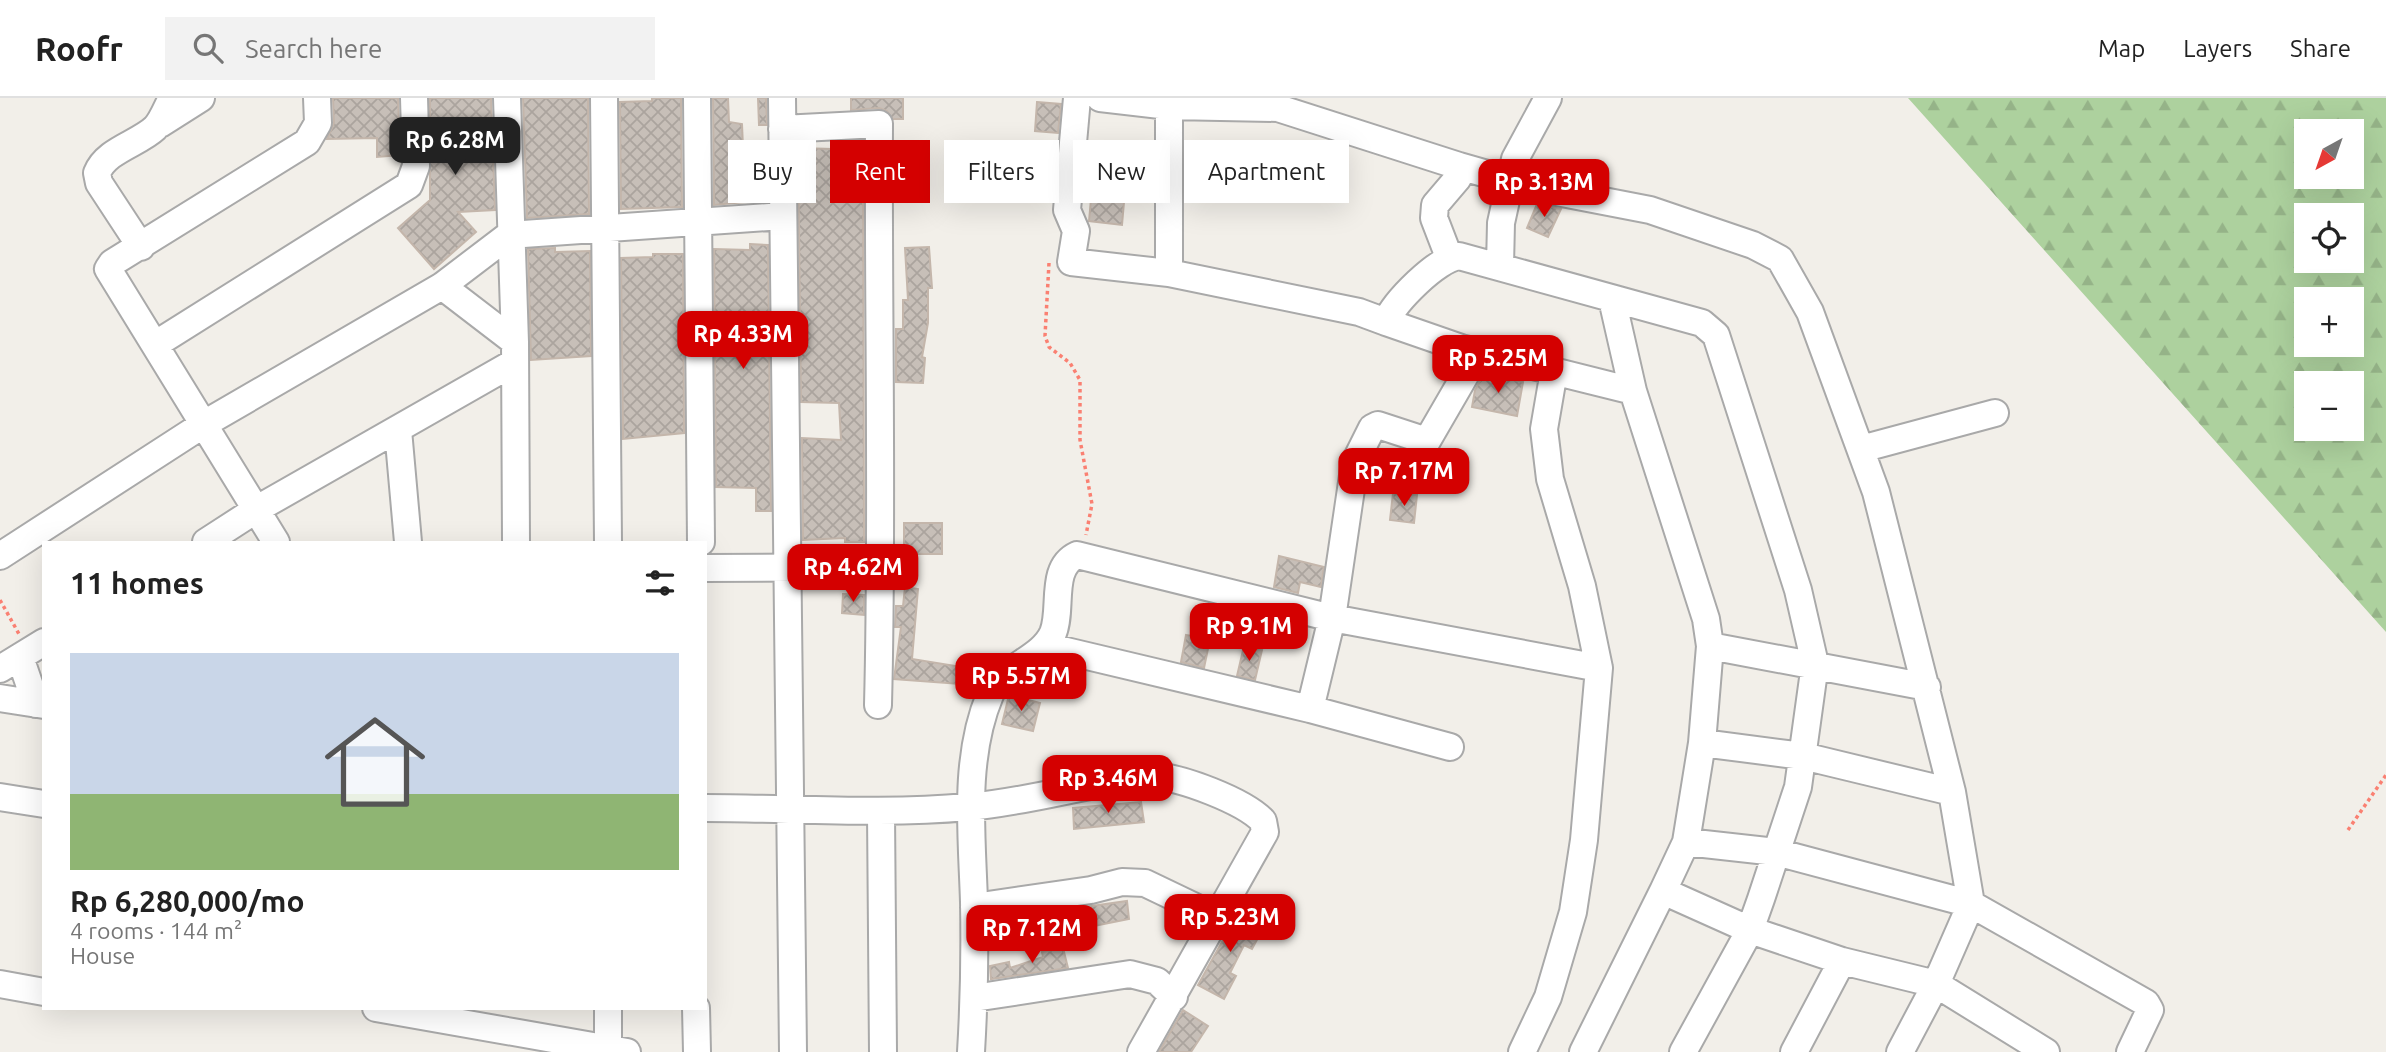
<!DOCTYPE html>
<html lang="en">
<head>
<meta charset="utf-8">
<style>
  :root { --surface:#fff; --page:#f2f2f2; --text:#222; --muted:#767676; --line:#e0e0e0; --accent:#d40000 }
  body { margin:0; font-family:Ubuntu,sans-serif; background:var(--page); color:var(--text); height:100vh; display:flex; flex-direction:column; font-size:26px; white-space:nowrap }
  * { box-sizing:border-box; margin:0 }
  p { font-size:23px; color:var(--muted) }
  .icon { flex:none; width:38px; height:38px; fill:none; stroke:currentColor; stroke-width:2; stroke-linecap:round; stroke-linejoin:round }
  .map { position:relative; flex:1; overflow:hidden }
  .sheet { position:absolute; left:42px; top:443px; width:665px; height:469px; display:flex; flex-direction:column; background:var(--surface); border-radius:0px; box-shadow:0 7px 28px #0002 }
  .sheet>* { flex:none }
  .hud { position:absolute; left:728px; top:42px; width:665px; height:63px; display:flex; gap:14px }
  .needle { width:46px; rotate:220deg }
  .fabs { position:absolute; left:2294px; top:21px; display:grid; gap:14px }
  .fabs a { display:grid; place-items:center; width:70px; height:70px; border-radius:0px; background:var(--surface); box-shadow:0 7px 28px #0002; font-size:35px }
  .price { position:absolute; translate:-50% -60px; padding:0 16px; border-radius:14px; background:var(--accent); color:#fff; font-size:23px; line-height:46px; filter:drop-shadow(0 2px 4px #0008) }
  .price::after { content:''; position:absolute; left:50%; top:42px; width:21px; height:16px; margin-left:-10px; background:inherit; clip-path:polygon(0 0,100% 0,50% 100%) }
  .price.on { background:#222; color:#fff }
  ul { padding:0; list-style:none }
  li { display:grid; align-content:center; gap:14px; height:371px; padding:0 28px }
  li+li { border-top:2px solid var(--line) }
  li span { display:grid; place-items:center; height:217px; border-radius:0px; color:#555 }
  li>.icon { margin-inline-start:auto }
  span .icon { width:126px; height:126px; fill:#fffc; stroke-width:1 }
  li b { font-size:30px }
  h2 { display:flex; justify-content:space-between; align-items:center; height:84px; padding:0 28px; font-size:30px }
  .chip { padding:0 24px; border-radius:0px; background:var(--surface); box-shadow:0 7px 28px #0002; font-size:24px; line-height:63px }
  .chip.on { background:var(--accent); color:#fff }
  header { display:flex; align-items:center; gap:42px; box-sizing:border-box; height:98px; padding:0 35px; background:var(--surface); border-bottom:2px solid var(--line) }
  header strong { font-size:33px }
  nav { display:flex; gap:38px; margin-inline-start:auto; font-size:24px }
  .search { width:490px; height:63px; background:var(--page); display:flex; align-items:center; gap:18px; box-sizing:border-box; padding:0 24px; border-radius:0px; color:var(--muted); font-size:26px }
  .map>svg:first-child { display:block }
  .forest { fill:url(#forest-firs); fill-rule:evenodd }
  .building { fill:url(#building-cross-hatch); stroke:#c4b6ab; stroke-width:2 }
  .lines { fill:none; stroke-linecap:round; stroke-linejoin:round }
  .minor-casing { stroke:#a9a9a9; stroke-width:30 }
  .path { stroke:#fa8072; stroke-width:3.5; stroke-dasharray:3.5 3.5; stroke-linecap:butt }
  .minor { stroke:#fff; stroke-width:26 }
</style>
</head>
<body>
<header>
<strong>Roofr</strong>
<div class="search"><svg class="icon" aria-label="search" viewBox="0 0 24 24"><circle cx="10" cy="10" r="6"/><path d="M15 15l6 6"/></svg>Search here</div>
<nav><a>Map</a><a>Layers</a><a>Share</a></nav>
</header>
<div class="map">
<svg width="2386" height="954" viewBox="0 0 2386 954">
  <defs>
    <pattern id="forest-firs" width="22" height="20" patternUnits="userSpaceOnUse" patternTransform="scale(1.75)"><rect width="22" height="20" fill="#add19e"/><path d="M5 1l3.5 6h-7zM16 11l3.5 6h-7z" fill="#95b388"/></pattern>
    <pattern id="building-cross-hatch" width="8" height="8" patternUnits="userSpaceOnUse" patternTransform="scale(1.75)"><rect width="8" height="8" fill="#c7bfb8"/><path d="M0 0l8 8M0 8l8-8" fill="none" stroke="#aba49e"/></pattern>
  </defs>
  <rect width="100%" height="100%" fill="#f2efe9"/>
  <!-- forest -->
  <path class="forest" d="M1908,0H2386V534ZM2306,33H2352V79H2306ZM2306,117H2352V163H2306ZM2306,201H2352V247H2306ZM2306,285H2352V331H2306Z"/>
  <!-- building -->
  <path class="building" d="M333,0H398L400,57L377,59V40L327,41L334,25Z
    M430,0H491L495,112L458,114L476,134L434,171L398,130L430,102Z
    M523,0H588L589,116L527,120Z
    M652,0H681L682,109L621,111L620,4L652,3Z
    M713,0H728L729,24L742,26L743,50H767V102L714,107Z
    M758,0H766L767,27H759Z
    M851,0H903V21H893L887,13L879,10L851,12Z
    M1037,4L1061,6L1058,35L1035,33Z
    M798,50L832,51V64L863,65L864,444H845V440L803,442L802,340L841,342L839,305L801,304Z
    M1103,71L1121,73L1118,103L1124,104L1122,127L1089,123L1091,101H1100Z
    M1537,106L1561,111L1548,139L1527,130Z
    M750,146L768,147L771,413H756V390L716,389L714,151L750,152Z
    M929,149L932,190H928V225L922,259L925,260L923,285L896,284V231H903V202H908L905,150Z
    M555,150V154L590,153L591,258L531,262L528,151Z
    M653,156H683L684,335L623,341L621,160L653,159Z
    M1484,276L1523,284L1517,318L1472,309L1475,292Z
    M1393,395L1417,397L1414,425L1390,422Z
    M904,425H942V456H904Z
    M1279,458L1324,469L1321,489L1300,484L1298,495L1274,489Z
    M905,489L918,491L912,561L962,569L960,586L894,581L901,529H895L896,508H903Z
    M843,496L864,497V517L842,515Z
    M1186,537L1210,541L1204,570L1181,564Z
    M1244,548L1262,552L1255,582L1237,578Z
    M1009,597L1040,605L1033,633L1002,626Z
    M1141,704L1144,724L1074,731L1073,710Z
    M1127,803L1129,821L1079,831L1080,842L1054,846L1049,814Z
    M1239,813L1265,827L1252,851L1244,847L1230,875L1236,878L1224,901L1198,887Z
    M1063,850L1068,870L991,881L990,868L1009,864L1010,870L1043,859L1042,854Z
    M1183,912L1208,928L1191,954H1159Z"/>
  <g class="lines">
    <defs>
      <path id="minor" d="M507,0L515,244L516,444
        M604,0L608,444
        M697,0L701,444
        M782,0L793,954
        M1077,0L1067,112L1076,133L1071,164L1169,175
        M1100,0L1169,8L1278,10L1459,68L1458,80L1435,107L1434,120L1449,159
        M1169,8V175L1359,214L1386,224C1395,203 1437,161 1459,158L1702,225L1716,237L1798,492L1815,566L1798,689L1761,801L1750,832L1683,954
        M160,26L201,0
        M782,31L879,26C878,220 883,414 878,607
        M1459,68L1536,90L1650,112L1753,147L1780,161L1810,214L1876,394L1952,694L1971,806L1936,886L1900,954
        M141,149L99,85L97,75C106,52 138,46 155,30C162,23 167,9 172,0
        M1500,168L1501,125L1515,61L1548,0
        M442,188L515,244
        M1612,201L1633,293L1706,521L1710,548L1702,645L1803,658L1952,694
        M1386,224L1461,250L1633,293
        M156,246L409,87L416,68L414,0
        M398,332L408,444
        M1861,351L1995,315
        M206,444L257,411L515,264
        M276,444L108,171L112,165L307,44L318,25L317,0
        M0,458L204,326L442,188L509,137L783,118
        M705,470L882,469
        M1045,548L1310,611L1332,520L1355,364L1372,330L1378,327L1427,343L1478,255
        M1710,548L1927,589
        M20,559L36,606
        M0,571L44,544
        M0,600L44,607
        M1310,611L1450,649
        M0,699L44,706
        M705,710C793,710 880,717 968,709C1030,704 1091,684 1153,678C1181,679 1244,703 1263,723L1265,734L1141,954
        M881,715L883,954
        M1686,744L1776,754L1971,806L2146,905L2150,912L2130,954
        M1663,793L1686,744L1702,645
        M974,809L1091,792L1122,784L1145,785L1218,820
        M0,886L44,894
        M974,900L1130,876L1157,883L1174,899
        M376,910L627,954
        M696,910L697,954
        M608,950V910
        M971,954C974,904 975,854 974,804C972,737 963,661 990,597C1002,568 1041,562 1053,535C1063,511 1049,470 1077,457L1332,520L1599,570
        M1522,954L1548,899L1573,814L1584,742L1599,570L1582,488L1550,381L1544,331L1554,273
        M1583,954L1663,793L1750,832L1842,863L1936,886L2046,954
        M1794,954L1842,863"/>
    </defs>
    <!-- minor casing -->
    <use href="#minor" class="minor-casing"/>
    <!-- path -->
    <path class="path" d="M1049,165L1045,238L1049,249L1070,265L1080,282V342L1092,406L1086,437
      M0,502L19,536
      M2348,732L2386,677"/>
    <!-- minor -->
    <use href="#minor" class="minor"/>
  </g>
</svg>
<div class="fabs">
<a><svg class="needle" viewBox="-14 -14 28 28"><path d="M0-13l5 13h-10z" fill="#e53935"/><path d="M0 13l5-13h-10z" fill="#767676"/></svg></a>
<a><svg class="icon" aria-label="locate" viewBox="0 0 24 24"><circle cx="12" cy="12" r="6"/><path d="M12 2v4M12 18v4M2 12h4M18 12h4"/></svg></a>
<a>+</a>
<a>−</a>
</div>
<b class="price on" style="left:455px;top:79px">Rp 6.28M</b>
<b class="price" style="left:1544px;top:121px">Rp 3.13M</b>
<b class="price" style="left:743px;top:273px">Rp 4.33M</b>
<b class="price" style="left:1498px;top:297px">Rp 5.25M</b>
<b class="price" style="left:1404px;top:410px">Rp 7.17M</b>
<b class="price" style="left:853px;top:506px">Rp 4.62M</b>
<b class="price" style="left:1249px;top:565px">Rp 9.1M</b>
<b class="price" style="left:1021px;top:615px">Rp 5.57M</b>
<b class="price" style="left:1108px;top:717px">Rp 3.46M</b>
<b class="price" style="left:1230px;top:856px">Rp 5.23M</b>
<b class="price" style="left:1032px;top:867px">Rp 7.12M</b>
<div class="hud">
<a class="chip">Buy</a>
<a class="chip on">Rent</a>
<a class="chip">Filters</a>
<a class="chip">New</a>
<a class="chip">Apartment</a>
</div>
<section class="sheet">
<h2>11 homes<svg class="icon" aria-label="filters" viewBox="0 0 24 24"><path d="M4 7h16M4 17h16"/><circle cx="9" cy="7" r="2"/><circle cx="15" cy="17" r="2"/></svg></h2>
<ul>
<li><span style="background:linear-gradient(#c9d6e8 65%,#8fb573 0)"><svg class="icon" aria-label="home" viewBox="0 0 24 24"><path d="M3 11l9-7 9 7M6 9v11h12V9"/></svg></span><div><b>Rp 6,280,000/mo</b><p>4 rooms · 144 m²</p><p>House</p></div></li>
</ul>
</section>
</div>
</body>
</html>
